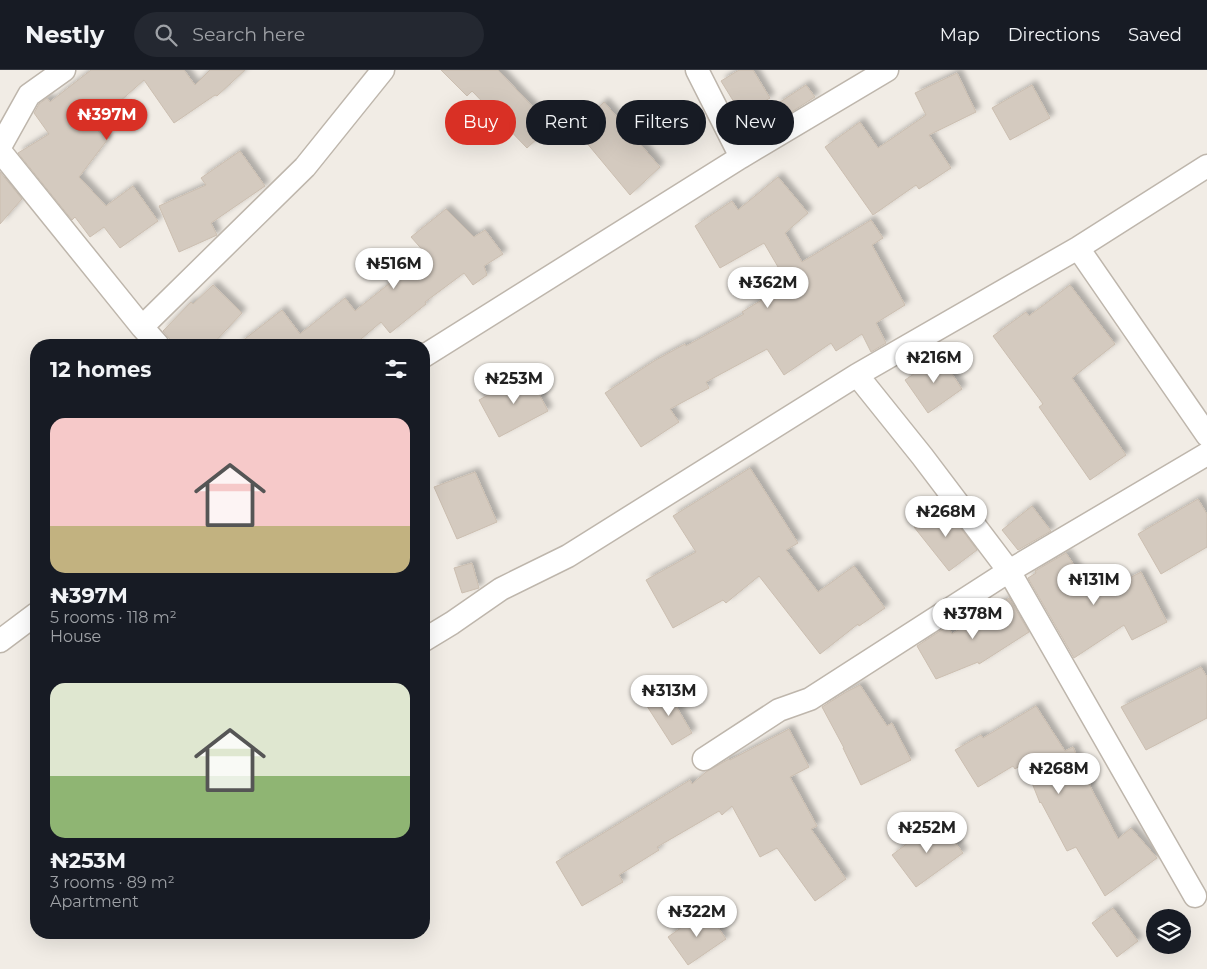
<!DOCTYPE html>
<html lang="en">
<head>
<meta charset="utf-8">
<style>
  :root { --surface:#171b24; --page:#242831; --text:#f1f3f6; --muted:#9ea1a6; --line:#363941; --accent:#d93025 }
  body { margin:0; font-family:Montserrat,sans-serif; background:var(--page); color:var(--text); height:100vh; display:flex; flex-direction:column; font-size:19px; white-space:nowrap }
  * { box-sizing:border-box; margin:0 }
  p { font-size:16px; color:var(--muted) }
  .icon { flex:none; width:28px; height:28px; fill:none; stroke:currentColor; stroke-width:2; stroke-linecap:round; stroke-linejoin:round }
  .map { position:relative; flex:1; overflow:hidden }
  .sheet { position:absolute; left:30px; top:269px; width:400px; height:600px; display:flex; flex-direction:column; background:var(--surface); border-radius:20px; box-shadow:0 5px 20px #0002 }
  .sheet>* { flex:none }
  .top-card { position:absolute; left:445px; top:30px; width:475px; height:45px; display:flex; gap:10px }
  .tools { position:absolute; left:1146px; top:839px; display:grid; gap:10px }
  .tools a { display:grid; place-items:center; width:45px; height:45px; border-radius:50%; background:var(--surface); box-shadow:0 5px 20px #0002; font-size:25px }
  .price { position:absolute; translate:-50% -42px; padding:0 11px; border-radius:18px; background:#fff; color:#222; font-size:16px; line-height:32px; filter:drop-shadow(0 1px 2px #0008) }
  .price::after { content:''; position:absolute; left:50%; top:30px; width:15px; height:11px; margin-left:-8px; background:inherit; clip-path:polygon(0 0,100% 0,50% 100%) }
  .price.active { background:var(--accent); color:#fff }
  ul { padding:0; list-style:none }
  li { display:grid; align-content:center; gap:10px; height:265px; padding:0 20px }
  li span { display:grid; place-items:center; height:155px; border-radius:15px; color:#555 }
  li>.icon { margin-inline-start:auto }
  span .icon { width:90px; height:90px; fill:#fffc; stroke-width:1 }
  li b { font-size:21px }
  h2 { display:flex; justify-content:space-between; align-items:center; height:60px; padding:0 20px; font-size:21px }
  .chip { padding:0 18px; border-radius:22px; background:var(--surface); box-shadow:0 5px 20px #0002; font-size:18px; line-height:45px }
  .chip.active { background:var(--accent); color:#fff }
  header { display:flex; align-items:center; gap:30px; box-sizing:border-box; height:70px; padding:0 25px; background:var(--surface); border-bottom:1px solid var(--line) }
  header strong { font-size:24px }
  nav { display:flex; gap:28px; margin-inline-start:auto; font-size:18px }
  .search { width:350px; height:45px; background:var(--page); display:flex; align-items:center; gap:12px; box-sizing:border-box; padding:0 18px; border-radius:28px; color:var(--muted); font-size:19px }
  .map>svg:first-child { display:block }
  .building { fill:#d4cabf; stroke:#cbbeb0; filter:url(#shadow) }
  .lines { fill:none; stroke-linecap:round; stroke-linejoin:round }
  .minor-casing { stroke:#beb6ac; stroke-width:25 }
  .minor { stroke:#fff; stroke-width:22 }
</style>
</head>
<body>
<header>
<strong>Nestly</strong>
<div class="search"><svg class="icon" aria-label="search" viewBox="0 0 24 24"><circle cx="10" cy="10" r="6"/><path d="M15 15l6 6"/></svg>Search here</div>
<nav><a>Map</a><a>Directions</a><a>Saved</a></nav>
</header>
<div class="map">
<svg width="1207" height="899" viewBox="0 0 1207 899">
  <defs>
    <filter id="shadow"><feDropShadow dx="4.5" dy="-4.5" stdDeviation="2.5" flood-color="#0004"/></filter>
  </defs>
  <rect width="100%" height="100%" fill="#f1ece5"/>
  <!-- building -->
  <path class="building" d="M91,0H184L195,15L210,0H245L217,26L215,25L174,53L144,10L92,56L108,69L79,107L106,136L133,116L158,151L120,178L104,157L90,167L75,147L72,150L18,83L49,64L34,43L39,34L47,28L50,32Z
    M441,0H498L551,56L527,78L472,21L467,26Z
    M739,0H753L770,28L742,45L721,11Z
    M957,3L976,42L929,65L951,98L919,119L916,115L873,145L825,77L860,52L878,78L926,45L915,23Z
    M806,15L815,27L785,46L777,34Z
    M1032,15L1050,48L1010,70L992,38Z
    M604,32L660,97L630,125L576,60Z
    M240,81L265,116L211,153L217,165L179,182L159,136L206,115L201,108Z
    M0,102L22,129L0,154Z
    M778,107L808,143L785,163L802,192L871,150L883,168L872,175L905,235L876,253L886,273L871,282L862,264L836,281L831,273L784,305L767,279L706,312L709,318L670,339L679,352L641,377L605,323L654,291L685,274L686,276L744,244L742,242L788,214L764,173L720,198L695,156L732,131L738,140Z
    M446,139L474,167L485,160L503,184L484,196L487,205L473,215L464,203L425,232L426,234L390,263L381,252L354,275H237L282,240L300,264L345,228L355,241L426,184L411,167Z
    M213,215L242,243L212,275H175L163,261L191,232L193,234Z
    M1070,215L1115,274L1072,308L1126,385L1090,410L1039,337L1043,334L993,266L1026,242L1029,246Z
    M940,286L962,319L928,343L905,310Z
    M528,303L548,341L499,367L479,330Z
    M750,398L798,473L786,480L818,522L854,496L885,538L859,556L858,554L820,584L759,506L726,533L723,530L673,558L646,510L696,482L673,446Z
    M475,402L497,452L457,469L434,417Z
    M1198,429L1207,444V477L1161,504L1138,464Z
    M943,435L977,480L949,501L914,457Z
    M1032,436L1051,461L1018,480L1002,460Z
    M1066,483L1095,526L1141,502L1167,552L1132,570L1124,555L1074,588L1028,508L1036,503L1035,501Z
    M472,493L479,518L462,523L454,498Z
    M1009,528L1029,562L979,594L978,592L936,609L917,576L948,556L952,564Z
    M1201,597L1207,607V648L1146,680L1121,637Z
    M860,615L887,656L892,653L911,690L861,715L843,678H844L822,637L846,622Z
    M666,619L692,663L672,675L645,633Z
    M1036,636L1065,681L1073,677L1092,720L1118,769L1131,758L1157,788L1105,826L1076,777L1067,781L1041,732L1040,733L1024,693L1015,699L1013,696L978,717L955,680L981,665L983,668Z
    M789,659L809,697L790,707L817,756L811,759L846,809L815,831L777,778L760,787L732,736L722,745L719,741L657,777L659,780L619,805L623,812L582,836L556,792L690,710L692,714L706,702L729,689L730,690Z
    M938,750L963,783L916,817L892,785Z
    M1113,838L1138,871L1117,887L1092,853Z
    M706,840L726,869L688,895L668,867Z"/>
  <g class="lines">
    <defs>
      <path id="minor" d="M697,0L741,87
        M0,77L29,25L64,0
        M0,81L142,257L158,275
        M1078,178L1207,365
        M142,257L305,97L383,0
        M424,286L741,87L887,0
        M857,305L922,386L1009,501L1195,826
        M424,570L452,553L501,519L568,486L857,305L1078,178L1207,96
        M0,571L36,544
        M704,689L779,640L810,629L1009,501L1207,384"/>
    </defs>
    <!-- minor casing -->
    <use href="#minor" class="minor-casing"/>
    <!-- minor -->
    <use href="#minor" class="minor"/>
  </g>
</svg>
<div class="tools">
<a><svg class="icon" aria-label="layers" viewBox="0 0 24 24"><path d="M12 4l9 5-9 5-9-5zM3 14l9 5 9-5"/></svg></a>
</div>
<b class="price active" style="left:107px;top:71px">₦397M</b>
<b class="price" style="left:394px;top:220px">₦516M</b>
<b class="price" style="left:768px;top:239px">₦362M</b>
<b class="price" style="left:934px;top:314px">₦216M</b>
<b class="price" style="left:514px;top:335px">₦253M</b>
<b class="price" style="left:946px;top:468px">₦268M</b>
<b class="price" style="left:1094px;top:536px">₦131M</b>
<b class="price" style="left:973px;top:570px">₦378M</b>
<b class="price" style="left:669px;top:647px">₦313M</b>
<b class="price" style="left:1059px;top:725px">₦268M</b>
<b class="price" style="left:927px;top:784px">₦252M</b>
<b class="price" style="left:697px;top:868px">₦322M</b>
<div class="top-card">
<a class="chip active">Buy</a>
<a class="chip">Rent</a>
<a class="chip">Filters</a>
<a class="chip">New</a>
</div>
<section class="sheet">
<h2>12 homes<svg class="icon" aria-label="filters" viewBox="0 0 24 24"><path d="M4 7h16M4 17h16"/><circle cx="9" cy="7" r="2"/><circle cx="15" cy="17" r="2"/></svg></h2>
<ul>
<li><span style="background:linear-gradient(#f6c9c9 70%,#c2b280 0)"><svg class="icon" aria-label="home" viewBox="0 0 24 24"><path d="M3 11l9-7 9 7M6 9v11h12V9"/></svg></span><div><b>₦397M</b><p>5 rooms · 118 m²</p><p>House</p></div></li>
<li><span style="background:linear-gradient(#dfe7d0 60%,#8fb573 0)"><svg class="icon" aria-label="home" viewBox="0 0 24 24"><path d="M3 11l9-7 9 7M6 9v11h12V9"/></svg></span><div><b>₦253M</b><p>3 rooms · 89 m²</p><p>Apartment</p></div></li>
</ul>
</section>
</div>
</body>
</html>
